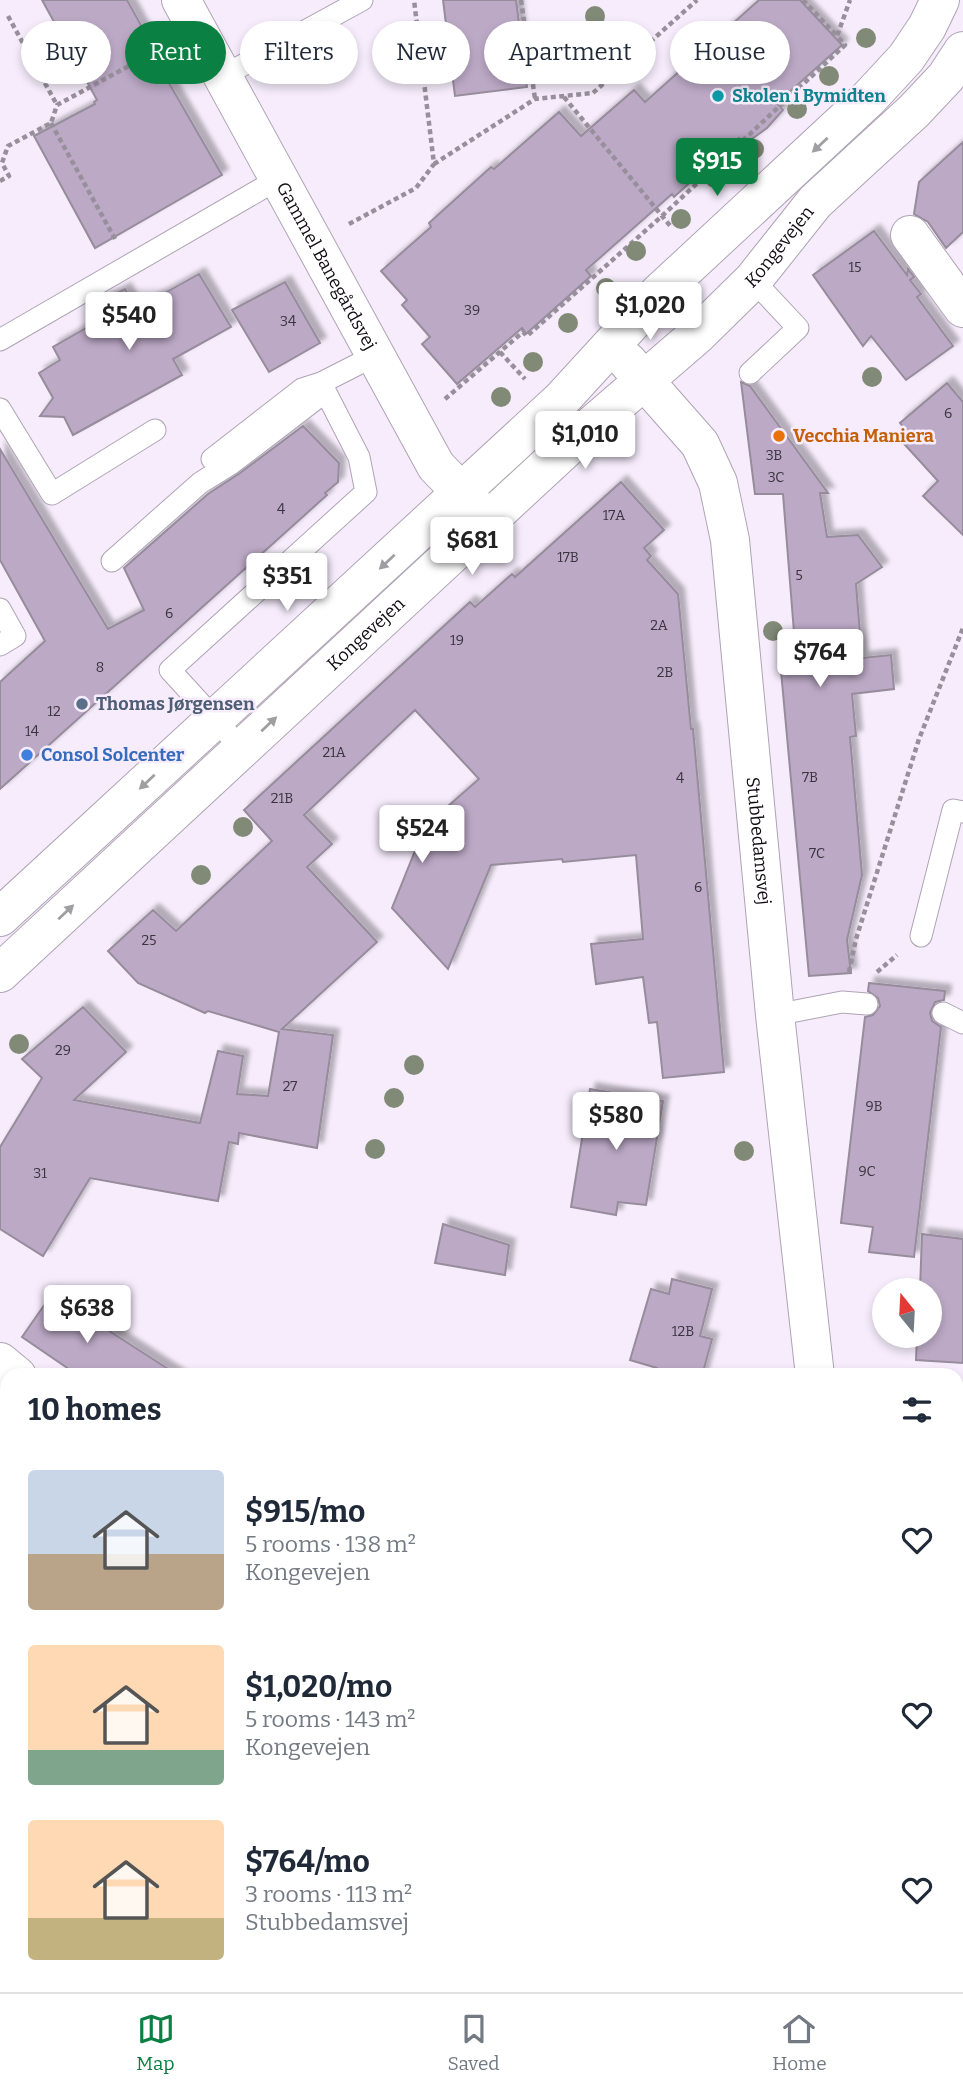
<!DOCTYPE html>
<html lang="en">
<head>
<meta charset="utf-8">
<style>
  :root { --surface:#fff; --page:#f6f6f7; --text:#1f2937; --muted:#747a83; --line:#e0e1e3; --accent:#0b8043 }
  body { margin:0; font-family:Bitter,serif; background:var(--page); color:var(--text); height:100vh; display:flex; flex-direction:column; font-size:26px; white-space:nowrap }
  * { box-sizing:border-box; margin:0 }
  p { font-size:23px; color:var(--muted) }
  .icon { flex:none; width:38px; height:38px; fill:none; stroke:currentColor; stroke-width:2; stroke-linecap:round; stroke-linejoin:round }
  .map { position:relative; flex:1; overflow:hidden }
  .sheet { position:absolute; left:0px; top:1368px; width:964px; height:625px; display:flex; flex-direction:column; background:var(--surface); border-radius:21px 21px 0 0; box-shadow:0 4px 10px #0003 }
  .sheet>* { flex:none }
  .hud { position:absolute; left:21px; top:21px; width:922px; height:63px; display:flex; gap:14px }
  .needle { width:46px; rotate:342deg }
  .tools { position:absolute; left:872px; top:1278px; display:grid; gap:14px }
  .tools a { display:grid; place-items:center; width:70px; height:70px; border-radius:50%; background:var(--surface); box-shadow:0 4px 10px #0003; font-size:35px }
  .price { position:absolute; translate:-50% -60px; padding:0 16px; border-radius:7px; background:#fff; color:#222; font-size:23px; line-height:46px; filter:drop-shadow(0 2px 4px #0008) }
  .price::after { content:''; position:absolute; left:50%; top:42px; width:21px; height:16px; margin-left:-10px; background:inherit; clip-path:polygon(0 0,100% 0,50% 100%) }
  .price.active { background:var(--accent); color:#fff }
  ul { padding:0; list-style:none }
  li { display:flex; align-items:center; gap:21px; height:175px; padding:0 28px }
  li span { display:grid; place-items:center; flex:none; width:196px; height:140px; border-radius:7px; color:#555 }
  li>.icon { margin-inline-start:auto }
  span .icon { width:84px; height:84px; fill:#fffc; stroke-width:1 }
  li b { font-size:30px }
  h2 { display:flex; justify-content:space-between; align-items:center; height:84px; padding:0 28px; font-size:30px }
  .chip { padding:0 24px; border-radius:32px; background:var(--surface); box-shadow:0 4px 10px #0003; font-size:24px; line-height:63px }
  .chip.active { background:var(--accent); color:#fff }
  .tabs { display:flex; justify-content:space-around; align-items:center; height:98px; border-top:2px solid var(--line); background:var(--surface); font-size:19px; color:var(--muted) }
  .tabs a { display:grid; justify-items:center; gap:4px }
  .tabs .active { color:var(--accent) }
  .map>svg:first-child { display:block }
  .building { fill:#bca9c6; stroke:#968c9b; stroke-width:2; filter:url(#shadow) }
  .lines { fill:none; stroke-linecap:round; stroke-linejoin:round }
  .service-casing { stroke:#aea4b4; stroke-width:23 }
  .minor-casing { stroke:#aea4b4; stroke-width:40 }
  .tertiary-casing { stroke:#aea4b4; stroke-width:40 }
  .path { stroke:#978f9b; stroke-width:4.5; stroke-dasharray:5 3.5; stroke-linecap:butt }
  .service { stroke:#fff; stroke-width:21 }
  .minor { stroke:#fff; stroke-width:38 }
  .tertiary { stroke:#fff; stroke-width:38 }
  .tree { fill:#818a77 }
  .oneway { fill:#9f9ea0 }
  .culture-dot { fill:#0f9aa8; stroke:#f6ecfc; stroke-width:2.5 }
  .food-dot { fill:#e8710a; stroke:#f6ecfc; stroke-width:2.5 }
  .service-dot { fill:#5c6f8a; stroke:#f6ecfc; stroke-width:2.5 }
  .shop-dot { fill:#3f7fe0; stroke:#f6ecfc; stroke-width:2.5 }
  .labels { text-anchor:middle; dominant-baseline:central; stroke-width:5; stroke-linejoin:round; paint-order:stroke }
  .number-label { font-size:14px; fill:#3b333f }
  .culture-label { font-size:18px; font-weight:bold; fill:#0d838f; stroke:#f6ecfc; text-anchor:start }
  .street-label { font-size:18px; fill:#100c12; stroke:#f6ecfc }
  .food-label { font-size:18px; font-weight:bold; fill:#c56008; stroke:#f6ecfc; text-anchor:start }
  .service-label { font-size:18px; font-weight:bold; fill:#4e5e75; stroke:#f6ecfc; text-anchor:start }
  .shop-label { font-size:18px; font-weight:bold; fill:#366cbe; stroke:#f6ecfc; text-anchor:start }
</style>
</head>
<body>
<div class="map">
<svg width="963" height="1992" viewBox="0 0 963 1992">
  <defs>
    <filter id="shadow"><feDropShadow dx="6" dy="-6" stdDeviation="2" flood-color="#0004"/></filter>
  </defs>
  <rect width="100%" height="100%" fill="#f6ecfc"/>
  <!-- building -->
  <path class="building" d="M42,0H127L147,36L143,38L222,175L95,248L34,136L95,104L94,102L97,100Z
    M443,0H516L527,87L455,96Z
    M759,0H800L842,45L777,103L783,110L767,128L745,144L739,138L674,197L672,194L586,270L591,276L526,334L522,328L457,384L422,344L430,337L402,305L407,300L381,271L431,227L429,223L491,167L494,169L559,112L581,136L634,90L645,102Z
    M963,142V232L946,248L928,222L914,214L919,182Z
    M874,231L907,275L908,269L914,277L910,280L921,294L917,297L953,346L906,380L871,336L863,346L813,275Z
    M199,274L231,327L173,359L182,375L73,435L64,417L40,416L53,398L39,373L60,360L53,347L100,320L92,306L125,289L136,309Z
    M285,282L320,343L269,372L232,310Z
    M741,382L750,386L828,493H820L827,537L858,535L882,567L856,584L862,658L891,655L894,689L852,694L856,736L850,737L862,875L847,940L851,973L809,976L781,671L797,670L783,494H755Z
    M947,383L963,402V535L923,496L938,481L896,435L904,428L900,423Z
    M303,426L339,463L338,482L325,493L327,495L0,789V682L45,641L0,560V449L108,629L144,610L124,568L208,494L240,473Z
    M621,482L664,530L644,548L651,556L647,560L678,594L691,729H693L724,1072L663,1078L657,1022L649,1023L643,977L596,984L591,944L643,939L636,855L563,862L562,859L491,865L448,969L392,908L417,846L430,850L448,806L479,779L415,710L304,815L332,844L307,867L377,942L282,1029L333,1035L317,1148L239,1133L238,1144L229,1142L218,1201L90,1178L43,1256L0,1229V1147L42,1078L22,1059L83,1007L126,1052L74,1100L200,1123L218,1051L243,1056L237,1094L268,1096L279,1032L208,1011L205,1013L138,983L108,951L153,910L176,931L272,841L244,810L470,602L475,607L512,574L515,577Z
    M869,983L945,991L944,1000L935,1002L930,1013L932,1021L941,1027L914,1257L869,1252L873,1227L841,1223L865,1017L873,1015L880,1006L878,998L868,991Z
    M590,1089L663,1101L646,1205L618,1202L616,1215L571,1207Z
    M443,1224L509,1245L505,1275L435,1263Z
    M922,1234L963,1239V1363L916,1360L917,1335H929V1290H920Z
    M672,1279L712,1289L700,1336L712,1339L702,1376H656L657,1368L630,1360L651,1289L669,1294Z
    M52,1294L179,1376H79L22,1337Z"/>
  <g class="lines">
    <defs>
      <path id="service" d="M223,76L362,0
        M0,340L280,178
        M750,373L798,328L753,280
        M0,409L52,494L155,430
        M212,459L302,389L321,383
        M112,561L200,483L232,463L325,392
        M0,609L15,636L0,645
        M242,749L170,670L366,492L359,457L321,383L376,355
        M921,936L953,810L963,812
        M943,1013L963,1023
        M775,1015L842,1002L867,1004"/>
      <g id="minor">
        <path id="s1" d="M181,0L436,466L484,516"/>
        <path d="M910,235L963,308"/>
        <path d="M0,1362L17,1376"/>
        <path d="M0,1654L7,1647"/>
      </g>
      <g id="tertiary">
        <path id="s2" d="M627,361L700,444L718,483L730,540L775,1015L815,1376"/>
        <path d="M0,917L561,400L659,293L869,98L906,58L927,27L940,0"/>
        <path id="s3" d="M0,973L575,440L698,334L753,280L815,202L914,111L946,77L963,51"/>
        <path d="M862,1986V1992"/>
      </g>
    </defs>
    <!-- service casing -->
    <use href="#service" class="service-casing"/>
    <!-- minor casing -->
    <use href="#minor" class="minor-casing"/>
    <!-- tertiary casing -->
    <use href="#tertiary" class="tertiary-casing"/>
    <!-- path -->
    <path class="path" d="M521,0L535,99
      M803,0L837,36
      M8,16L57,105
      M564,97L672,228
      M51,123L115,239
      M434,164L535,99L593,93L697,0
      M0,181L9,176L2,163L8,146L51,123L57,105L162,48
      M349,224L416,188L434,164L414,0
      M500,352L525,379
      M445,399L523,332L527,336L662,216L845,45L837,36L850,0
      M849,972L856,939L919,739L963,628
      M877,972L897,955
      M957,1428H963"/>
    <!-- service -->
    <use href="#service" class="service"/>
    <!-- minor -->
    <use href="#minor" class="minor"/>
    <!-- tertiary -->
    <use href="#tertiary" class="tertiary"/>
  </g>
  <!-- trees -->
  <g class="tree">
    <circle cx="595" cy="16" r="10"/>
    <circle cx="866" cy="38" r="10"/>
    <circle cx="829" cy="76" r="10"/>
    <circle cx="797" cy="109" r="10"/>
    <circle cx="754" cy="149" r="10"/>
    <circle cx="715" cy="178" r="10"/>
    <circle cx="681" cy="219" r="10"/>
    <circle cx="636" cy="251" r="10"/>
    <circle cx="606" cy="288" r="10"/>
    <circle cx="568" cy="323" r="10"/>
    <circle cx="533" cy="362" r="10"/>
    <circle cx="872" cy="377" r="10"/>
    <circle cx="501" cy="397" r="10"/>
    <circle cx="773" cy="631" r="10"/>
    <circle cx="243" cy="827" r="10"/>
    <circle cx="201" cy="875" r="10"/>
    <circle cx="19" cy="1044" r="10"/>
    <circle cx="414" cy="1065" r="10"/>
    <circle cx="394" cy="1098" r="10"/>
    <circle cx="375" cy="1149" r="10"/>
    <circle cx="744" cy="1151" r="10"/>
  </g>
  <!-- one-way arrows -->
  <defs><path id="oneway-solid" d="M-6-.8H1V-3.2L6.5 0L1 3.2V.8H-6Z" transform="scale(1.75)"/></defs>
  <g class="oneway">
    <use href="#oneway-solid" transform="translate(820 145) rotate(137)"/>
    <use href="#oneway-solid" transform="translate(387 562) rotate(137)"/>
    <use href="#oneway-solid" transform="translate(269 724) rotate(-43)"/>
    <use href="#oneway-solid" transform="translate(147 782) rotate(137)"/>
    <use href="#oneway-solid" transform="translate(66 912) rotate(-43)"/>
  </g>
  <!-- markers -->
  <circle class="culture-dot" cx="718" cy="96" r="7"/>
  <circle class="food-dot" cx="779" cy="436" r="7"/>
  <circle class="service-dot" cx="82" cy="704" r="7"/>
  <circle class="shop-dot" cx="27" cy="755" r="7"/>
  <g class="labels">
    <!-- number labels -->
    <g class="number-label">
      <text x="855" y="267">15</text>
      <text x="472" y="310">39</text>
      <text x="288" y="321">34</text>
      <text x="948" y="413">6</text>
      <text x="774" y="455">3B</text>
      <text x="776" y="477">3C</text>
      <text x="281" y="509">4</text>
      <text x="614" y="515">17A</text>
      <text x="568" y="557">17B</text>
      <text x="799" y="575">5</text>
      <text x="169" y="613">6</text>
      <text x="659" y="625">2A</text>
      <text x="457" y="640">19</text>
      <text x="100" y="667">8</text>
      <text x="665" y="672">2B</text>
      <text x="54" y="711">12</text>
      <text x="32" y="731">14</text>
      <text x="334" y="752">21A</text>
      <text x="810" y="777">7B</text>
      <text x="680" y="778">4</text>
      <text x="282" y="798">21B</text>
      <text x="817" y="853">7C</text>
      <text x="698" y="887">6</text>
      <text x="149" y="940">25</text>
      <text x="63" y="1050">29</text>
      <text x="290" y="1086">27</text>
      <text x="874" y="1106">9B</text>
      <text x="867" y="1171">9C</text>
      <text x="40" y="1173">31</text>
      <text x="683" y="1331">12B</text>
    </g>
    <!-- culture labels -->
    <g class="culture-label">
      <text x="732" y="96">Skolen i Bymidten</text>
    </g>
    <!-- street labels -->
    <g class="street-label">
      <text stroke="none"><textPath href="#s3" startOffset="1066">Kongevejen</textPath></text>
      <text stroke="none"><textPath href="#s1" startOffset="303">Gammel Banegårdsvej</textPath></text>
      <text stroke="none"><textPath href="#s3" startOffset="499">Kongevejen</textPath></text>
      <text stroke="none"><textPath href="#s2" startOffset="514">Stubbedamsvej</textPath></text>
    </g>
    <!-- food labels -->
    <g class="food-label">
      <text x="793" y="436">Vecchia Maniera</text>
    </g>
    <!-- service labels -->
    <g class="service-label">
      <text x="96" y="704">Thomas Jørgensen</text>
    </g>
    <!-- shop labels -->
    <g class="shop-label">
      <text x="41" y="755">Consol Solcenter</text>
    </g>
  </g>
</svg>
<div class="tools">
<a><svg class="needle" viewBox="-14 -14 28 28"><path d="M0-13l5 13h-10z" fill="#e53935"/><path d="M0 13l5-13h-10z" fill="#747a83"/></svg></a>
</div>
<b class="price active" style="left:717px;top:198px">$915</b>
<b class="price" style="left:650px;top:342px">$1,020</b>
<b class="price" style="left:129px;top:352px">$540</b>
<b class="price" style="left:585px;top:471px">$1,010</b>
<b class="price" style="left:472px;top:577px">$681</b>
<b class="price" style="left:287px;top:613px">$351</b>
<b class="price" style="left:820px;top:689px">$764</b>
<b class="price" style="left:422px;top:865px">$524</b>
<b class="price" style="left:616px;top:1152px">$580</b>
<b class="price" style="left:87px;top:1345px">$638</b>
<div class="hud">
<a class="chip">Buy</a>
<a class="chip active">Rent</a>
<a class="chip">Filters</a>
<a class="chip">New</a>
<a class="chip">Apartment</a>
<a class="chip">House</a>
</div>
<section class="sheet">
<h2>10 homes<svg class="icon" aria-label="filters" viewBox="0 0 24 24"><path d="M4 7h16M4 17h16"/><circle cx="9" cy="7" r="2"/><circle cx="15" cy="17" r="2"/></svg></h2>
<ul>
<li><span style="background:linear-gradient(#c9d6e8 60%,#b9a48a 0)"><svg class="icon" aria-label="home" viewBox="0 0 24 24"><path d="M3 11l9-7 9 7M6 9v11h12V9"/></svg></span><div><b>$915/mo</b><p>5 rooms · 138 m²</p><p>Kongevejen</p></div><svg class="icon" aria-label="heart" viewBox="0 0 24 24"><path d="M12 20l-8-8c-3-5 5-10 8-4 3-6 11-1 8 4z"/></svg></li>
<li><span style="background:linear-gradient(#ffd9b3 75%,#7fa58c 0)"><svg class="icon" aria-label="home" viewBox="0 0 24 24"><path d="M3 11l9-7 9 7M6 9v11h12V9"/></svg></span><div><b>$1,020/mo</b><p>5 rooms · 143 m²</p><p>Kongevejen</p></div><svg class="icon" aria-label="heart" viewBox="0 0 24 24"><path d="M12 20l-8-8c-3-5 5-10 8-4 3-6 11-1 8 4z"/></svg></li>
<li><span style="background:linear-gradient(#ffd9b3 70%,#c2b280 0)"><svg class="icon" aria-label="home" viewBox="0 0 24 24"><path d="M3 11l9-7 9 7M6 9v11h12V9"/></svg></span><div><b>$764/mo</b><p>3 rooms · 113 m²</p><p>Stubbedamsvej</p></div><svg class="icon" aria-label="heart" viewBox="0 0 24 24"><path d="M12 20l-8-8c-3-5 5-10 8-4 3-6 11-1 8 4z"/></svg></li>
</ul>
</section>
</div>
<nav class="tabs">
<a class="active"><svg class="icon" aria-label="map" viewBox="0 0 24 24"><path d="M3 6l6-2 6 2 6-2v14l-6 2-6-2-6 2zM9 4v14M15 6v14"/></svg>Map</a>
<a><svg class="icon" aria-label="saved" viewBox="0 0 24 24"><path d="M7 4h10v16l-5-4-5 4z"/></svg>Saved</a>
<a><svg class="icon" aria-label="home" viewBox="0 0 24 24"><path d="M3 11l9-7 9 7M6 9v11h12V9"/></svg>Home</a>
</nav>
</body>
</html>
